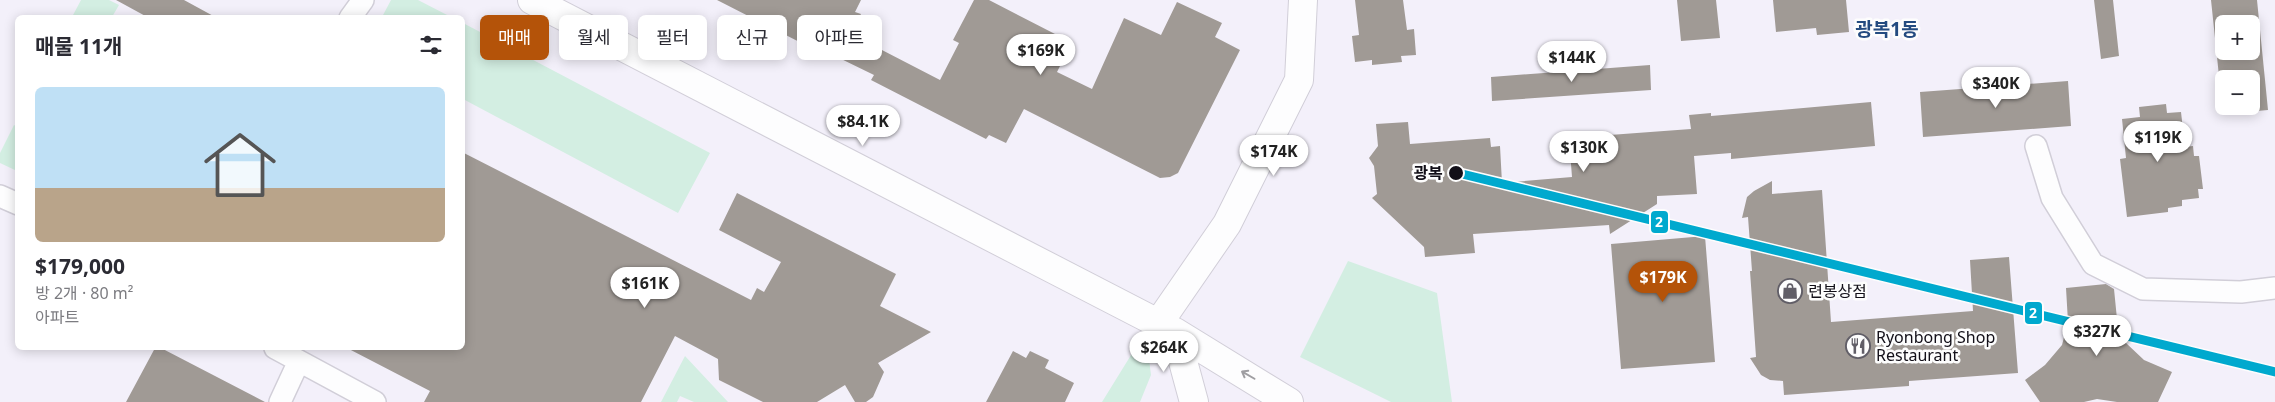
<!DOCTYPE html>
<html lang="ko">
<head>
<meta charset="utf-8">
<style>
  :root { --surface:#fff; --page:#f2f2f3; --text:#2b2b33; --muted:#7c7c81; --accent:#b45309 }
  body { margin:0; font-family:"Noto Sans","Noto Sans KR",sans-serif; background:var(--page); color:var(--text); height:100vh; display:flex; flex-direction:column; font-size:19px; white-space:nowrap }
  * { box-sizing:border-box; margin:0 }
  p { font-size:16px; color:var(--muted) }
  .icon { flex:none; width:28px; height:28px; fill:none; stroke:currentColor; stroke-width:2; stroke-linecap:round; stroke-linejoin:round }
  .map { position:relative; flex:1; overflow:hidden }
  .sheet { position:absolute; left:15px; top:15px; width:450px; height:335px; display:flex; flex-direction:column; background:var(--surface); border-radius:8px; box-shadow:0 2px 12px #0003 }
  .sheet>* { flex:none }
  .banner { position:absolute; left:480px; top:15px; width:475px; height:45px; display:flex; gap:10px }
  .buttons { position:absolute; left:2215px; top:15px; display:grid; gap:10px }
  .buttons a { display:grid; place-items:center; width:45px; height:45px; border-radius:8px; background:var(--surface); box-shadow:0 2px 12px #0003; font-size:25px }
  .price { position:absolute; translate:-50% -42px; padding:0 11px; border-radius:18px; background:#fff; color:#222; font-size:16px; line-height:32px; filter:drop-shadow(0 1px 2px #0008) }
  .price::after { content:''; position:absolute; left:50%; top:30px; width:15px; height:11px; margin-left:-8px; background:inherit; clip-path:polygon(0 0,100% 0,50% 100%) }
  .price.active { background:var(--accent); color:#fff }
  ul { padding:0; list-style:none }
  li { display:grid; align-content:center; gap:10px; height:265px; padding:0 20px }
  li span { display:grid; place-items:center; height:155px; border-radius:8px; color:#555 }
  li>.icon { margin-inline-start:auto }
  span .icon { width:90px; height:90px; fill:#fffc; stroke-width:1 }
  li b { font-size:21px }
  h2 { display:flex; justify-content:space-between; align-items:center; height:60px; padding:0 20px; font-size:21px }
  .tag { padding:0 18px; border-radius:8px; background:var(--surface); box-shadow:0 2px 12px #0003; font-size:18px; line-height:45px }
  .tag.active { background:var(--accent); color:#fff }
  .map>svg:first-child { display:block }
  .green { fill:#d3eee2 }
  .building { fill:#a09a95; fill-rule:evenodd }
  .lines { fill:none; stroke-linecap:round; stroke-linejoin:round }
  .minor-casing { stroke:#d1ced8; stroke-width:24 }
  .major-casing { stroke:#d1ced8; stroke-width:30 }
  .minor { stroke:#fdfdfe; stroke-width:21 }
  .major { stroke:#fdfdfe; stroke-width:28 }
  .metro-1-casing { stroke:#fdfdfd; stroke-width:12 }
  .metro-1 { stroke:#00a9ce; stroke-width:9 }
  .oneway { stroke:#9f9ea2 }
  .stop-dot { fill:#120f18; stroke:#fdfdfd; stroke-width:2 }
  .labels { text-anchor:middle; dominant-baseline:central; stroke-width:5; stroke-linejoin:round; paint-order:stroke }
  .stop-label { font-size:16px; font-weight:bold; fill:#120f18; stroke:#fdfdfd; text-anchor:end }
  .poi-label { font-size:16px; fill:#120f18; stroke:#fdfdfd; text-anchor:start }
  .quarter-label { font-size:19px; font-weight:bold; fill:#244b80; stroke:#fdfdfd }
  .line-badge { stroke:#fdfdfd; stroke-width:2 }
  .badge-label { font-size:14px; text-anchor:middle; font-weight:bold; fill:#fff }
</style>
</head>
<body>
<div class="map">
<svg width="2275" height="402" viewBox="0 0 2275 402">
  <rect width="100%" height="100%" fill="#f3f0fa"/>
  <!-- green -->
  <path class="green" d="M81,0H109L119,5L112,17H72Z
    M391,0H418L451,17H382Z
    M463,23L710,153L678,213L463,99Z
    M14,125L17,127V171L0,163V153Z
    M1348,261L1437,293L1452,402H1391L1300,357Z
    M1136,347L1149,359L1151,375L1140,402H1102Z
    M685,356L728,402H694L680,396L677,402H661Z"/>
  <!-- building -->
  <path class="building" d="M116,0H184L217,18H149Z
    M717,0H861L855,12L861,14L851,34L940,80L959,43L953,40L974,0H989L1055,34L1053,39L1064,44L1054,64L1060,66L1057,72L1092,89L1124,18L1161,35L1177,2L1222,23L1215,37L1240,50L1178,173L1170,177L1160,178L1024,109L1006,143L989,135L986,139L871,80L874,75L833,55L831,58Z
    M1355,0H1403L1407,30L1414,29L1416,55L1401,56L1402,62L1372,65V60L1355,62L1352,36L1359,35Z
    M1677,0H1716L1720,38L1681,41Z
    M1773,0H1846L1849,32L1817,35L1816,28L1776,32Z
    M2094,0H2113L2119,56L2101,59Z
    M2211,0H2257L2268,110L2223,114ZM2224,24H2251V51H2224ZM2224,79H2251V106H2224Z
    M1650,65L1651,90L1492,101L1491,77Z
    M2068,81L2071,126L1923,137L1920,92Z
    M1871,102L1875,146L1731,159V153L1694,156L1697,194L1657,196V204L1610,234L1609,225L1473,234L1475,253L1425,257L1424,247L1372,198L1377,194L1374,166L1369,158L1378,146L1376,124L1408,122L1410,144L1490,138L1491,147L1500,146L1502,183L1572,177L1569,138L1691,129L1689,115L1711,113V116Z
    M2166,104L2167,113L2181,112L2185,147L2193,146L2194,156H2199L2203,189H2198L2199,198L2182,200V206L2168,208V212L2127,217L2120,159L2126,158L2122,119L2140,117L2139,107Z
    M462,152L751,300L757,288L764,292L781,262L719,230L737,193L896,274L880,306L931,332L878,363L884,372L873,397L866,402H855L845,385L817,402H763L719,380L718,359L675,336L641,402H424L430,391L347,348H462Z
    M1772,181V194L1822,190L1831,322L1973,311L1970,260L2009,257L2018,373L1909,381V386L1784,395L1783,381L1770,380L1761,375L1750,358L1756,357L1750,271H1752L1748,217L1742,218L1747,197L1754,191Z
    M1705,236L1715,362L1621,369L1611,244Z
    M2106,284L2114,289L2117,319L2126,343L2144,360L2172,372L2158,402H2117L2097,399L2084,402H2040L2025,380L2045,365L2062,345L2068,322L2066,288Z
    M155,348H161L265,402H126Z
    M1013,351L1026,358L1030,351L1049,360L1045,368L1074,383L1065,402H986Z"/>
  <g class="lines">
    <defs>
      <path id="minor" d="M350,18L363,0
        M2036,146L2052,198L2093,264L2143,289L2241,292L2275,288
        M0,196L18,204
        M275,348L375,402
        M280,402L299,361"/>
      <path id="major" d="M532,0L1175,332L1289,402
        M1158,324L1227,224L1299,80L1303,0
        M1175,332L1194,402"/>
    </defs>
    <!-- minor casing -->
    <use href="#minor" class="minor-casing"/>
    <!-- major casing -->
    <use href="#major" class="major-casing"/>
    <!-- minor -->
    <use href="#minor" class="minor"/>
    <!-- major -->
    <use href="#major" class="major"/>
    <defs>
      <path id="metro-1" d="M1454,172L2275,372"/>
    </defs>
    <!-- metro-1 casing -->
    <use href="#metro-1" class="metro-1-casing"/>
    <!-- metro-1 -->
    <use href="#metro-1" class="metro-1"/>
  </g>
  <!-- one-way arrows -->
  <defs><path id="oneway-shaft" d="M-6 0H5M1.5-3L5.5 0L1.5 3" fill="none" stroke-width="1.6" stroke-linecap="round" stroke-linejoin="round" transform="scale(1.25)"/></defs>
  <use class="oneway" href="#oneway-shaft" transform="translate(1248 375) rotate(-150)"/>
  <!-- icons -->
  <defs>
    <symbol id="shop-ring" viewBox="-11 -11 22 22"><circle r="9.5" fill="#fdfdfd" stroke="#615e67" stroke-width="1.5"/><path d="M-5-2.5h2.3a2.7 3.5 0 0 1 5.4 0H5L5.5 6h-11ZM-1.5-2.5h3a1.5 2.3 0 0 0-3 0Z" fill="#615e67"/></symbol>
    <symbol id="restaurant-ring" viewBox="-11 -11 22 22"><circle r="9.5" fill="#fdfdfd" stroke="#615e67" stroke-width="1.5"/><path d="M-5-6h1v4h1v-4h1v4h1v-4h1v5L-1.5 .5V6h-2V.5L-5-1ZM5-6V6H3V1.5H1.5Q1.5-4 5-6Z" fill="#615e67"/></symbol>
  </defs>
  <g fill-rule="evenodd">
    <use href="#shop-ring" x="1776" y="277" width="28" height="28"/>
    <use href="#restaurant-ring" x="1844" y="332" width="28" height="28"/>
  </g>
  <!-- markers -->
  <circle class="stop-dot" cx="1456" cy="173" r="8"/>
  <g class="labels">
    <!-- stop labels -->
    <g class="stop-label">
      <text x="1443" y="173">광복</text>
    </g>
    <!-- poi labels -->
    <g class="poi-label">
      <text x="1808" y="291">련봉상점</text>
      <text x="1876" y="337">Ryonbong Shop<tspan x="1876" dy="18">Restaurant</tspan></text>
    </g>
    <!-- quarter labels -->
    <g class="quarter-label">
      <text x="1887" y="29">광복1동</text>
    </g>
  </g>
  <g class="line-badge">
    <rect x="1650" y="210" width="19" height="24" rx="5" fill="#00a9ce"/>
    <rect x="2024" y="301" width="19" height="24" rx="5" fill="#00a9ce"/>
  </g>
  <g class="badge-label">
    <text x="1659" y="227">2</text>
    <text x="2033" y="318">2</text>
  </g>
</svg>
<div class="buttons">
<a>+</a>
<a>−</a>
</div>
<b class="price" style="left:1041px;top:76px">$169K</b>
<b class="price" style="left:1572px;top:83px">$144K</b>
<b class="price" style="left:1996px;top:109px">$340K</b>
<b class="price" style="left:863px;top:147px">$84.1K</b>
<b class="price" style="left:2158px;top:163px">$119K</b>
<b class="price" style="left:1584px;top:173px">$130K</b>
<b class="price" style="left:1274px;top:177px">$174K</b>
<b class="price active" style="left:1663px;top:303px">$179K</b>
<b class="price" style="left:645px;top:309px">$161K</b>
<b class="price" style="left:2097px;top:357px">$327K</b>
<b class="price" style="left:1164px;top:373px">$264K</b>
<div class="banner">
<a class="tag active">매매</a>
<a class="tag">월세</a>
<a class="tag">필터</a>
<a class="tag">신규</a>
<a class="tag">아파트</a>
</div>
<section class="sheet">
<h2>매물 11개<svg class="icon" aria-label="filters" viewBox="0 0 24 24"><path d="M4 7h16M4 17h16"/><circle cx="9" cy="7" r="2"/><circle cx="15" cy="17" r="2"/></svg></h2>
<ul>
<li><span style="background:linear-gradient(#bfe0f5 65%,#b9a48a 0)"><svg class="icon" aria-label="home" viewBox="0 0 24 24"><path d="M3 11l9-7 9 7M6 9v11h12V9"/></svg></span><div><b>$179,000</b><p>방 2개 · 80 m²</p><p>아파트</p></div></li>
</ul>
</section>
</div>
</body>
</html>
